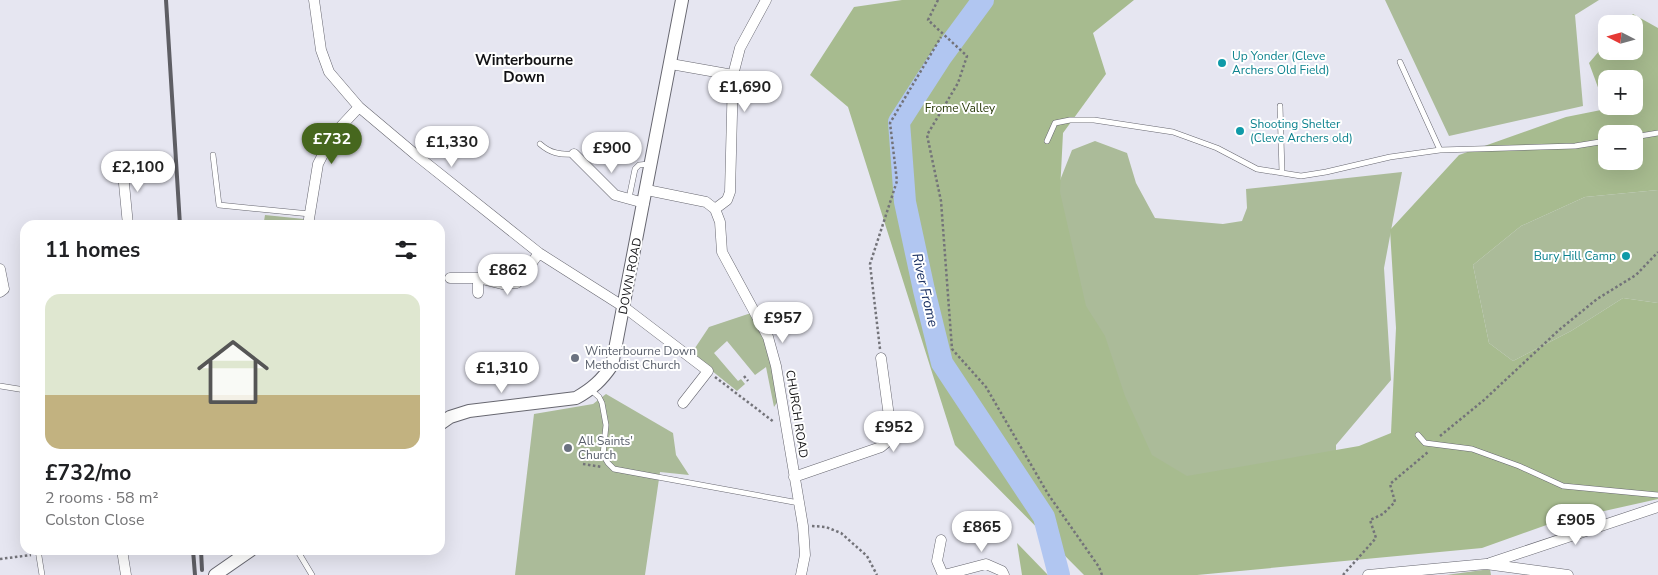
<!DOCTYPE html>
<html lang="en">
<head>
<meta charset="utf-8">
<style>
  :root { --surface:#fff; --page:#f6f6f6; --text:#202124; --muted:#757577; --accent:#46671e }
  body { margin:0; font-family:"Nunito Sans",sans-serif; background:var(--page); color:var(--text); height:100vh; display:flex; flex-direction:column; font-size:19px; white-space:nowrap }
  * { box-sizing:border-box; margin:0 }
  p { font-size:16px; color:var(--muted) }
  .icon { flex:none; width:28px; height:28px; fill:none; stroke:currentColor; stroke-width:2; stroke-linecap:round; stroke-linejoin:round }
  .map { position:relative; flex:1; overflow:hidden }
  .panel { position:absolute; left:20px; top:220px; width:425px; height:335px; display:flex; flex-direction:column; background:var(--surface); border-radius:15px; box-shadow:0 5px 20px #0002 }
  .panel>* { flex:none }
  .needle { width:32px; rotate:276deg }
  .fabs { position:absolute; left:1598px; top:15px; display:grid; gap:10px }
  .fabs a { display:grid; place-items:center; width:45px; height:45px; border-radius:10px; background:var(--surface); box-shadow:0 5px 20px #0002; font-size:25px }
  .price { position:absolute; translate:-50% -42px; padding:0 11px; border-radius:18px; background:#fff; color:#222; font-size:16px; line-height:32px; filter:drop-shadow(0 1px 2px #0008) }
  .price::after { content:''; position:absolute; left:50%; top:30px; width:15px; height:11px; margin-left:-8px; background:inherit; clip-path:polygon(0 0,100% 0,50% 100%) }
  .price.selected { background:var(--accent); color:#fff }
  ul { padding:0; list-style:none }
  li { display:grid; align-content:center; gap:10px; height:265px; padding:0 25px }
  li span { display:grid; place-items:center; height:155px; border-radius:15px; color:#555 }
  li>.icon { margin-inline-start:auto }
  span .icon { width:90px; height:90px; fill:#fffc; stroke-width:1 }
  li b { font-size:21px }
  h2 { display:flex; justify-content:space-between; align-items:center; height:60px; padding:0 25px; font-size:21px }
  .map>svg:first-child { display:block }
  .green { fill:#abbb99 }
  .forest { fill:#a7bb8f; fill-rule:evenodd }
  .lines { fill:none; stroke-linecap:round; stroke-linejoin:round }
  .river { stroke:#b1c6f1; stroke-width:22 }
  .service-casing { stroke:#676770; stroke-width:6 }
  .minor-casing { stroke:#676770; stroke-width:11 }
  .tertiary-casing { stroke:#676770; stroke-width:14 }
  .path { stroke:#737379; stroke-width:2.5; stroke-dasharray:2.5 2.5; stroke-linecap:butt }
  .service { stroke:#fff; stroke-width:5 }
  .minor { stroke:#fff; stroke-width:10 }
  .tertiary { stroke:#fff; stroke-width:12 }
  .rail { stroke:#5e5e64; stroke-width:4 }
  .culture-dot { fill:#0f9aa8; stroke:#fff; stroke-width:2 }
  .worship-dot { fill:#6b7280; stroke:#fff; stroke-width:2 }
  .labels { text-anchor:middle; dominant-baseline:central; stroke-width:4; stroke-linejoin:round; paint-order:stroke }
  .culture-label { font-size:12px; fill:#0d838f; stroke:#fff; text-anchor:start }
  .park-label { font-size:12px; fill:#2b3c0b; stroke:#fff }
  .street-label { font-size:12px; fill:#121215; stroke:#fff }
  .worship-label { font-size:12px; fill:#5b616d; stroke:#fff; text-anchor:start }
  .water-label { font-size:14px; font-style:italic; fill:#192f62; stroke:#fff }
  .quarter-label { font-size:15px; font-weight:bold; fill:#121215; stroke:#fff }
</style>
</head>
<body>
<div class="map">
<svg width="1658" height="575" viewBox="0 0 1658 575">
  <rect width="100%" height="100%" fill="#e6e6f1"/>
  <!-- green -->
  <path class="green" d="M1385,0H1599L1575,15L1583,106L1449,136Z
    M1095,141L1127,153L1136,183L1155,218L1223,224L1242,221L1247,208L1246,189L1402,172L1384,268L1391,380L1336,445V460L1169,487L1095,370L1057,188L1072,150Z
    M1658,190V303L1623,298L1571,331L1513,361L1489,343L1473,265L1521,226L1585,197Z
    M265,215L304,219L298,224L264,221Z
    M751,313L768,343L778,401L774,407L766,367L755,375L727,341L714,353L738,381L741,379L745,384L737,391L691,354L709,327Z
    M606,394L673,433L676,455L689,475L660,472L645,575H515L534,414L593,404Z
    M1490,569L1491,575H1446Z"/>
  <!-- forest -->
  <path class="forest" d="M902,0H1134L1093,33L1106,74L1063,133L1060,192L1086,306L1105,336L1125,396L1152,455L1187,476L1359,446L1391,433L1396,328L1390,230L1459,155L1566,117L1606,109L1589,63L1606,43V51H1634V24H1624L1633,14L1658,28V190L1585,197L1521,226L1473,265L1489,343L1513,361L1571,331L1623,298L1658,303V499L1555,522L1482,548L1197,575H1084L955,445L848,107L810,75L854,7ZM1606,79H1634V106H1606ZM1606,134H1634V161H1606Z
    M1017,543L1048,575H1022Z"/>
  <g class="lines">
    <!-- river -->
    <path class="river" d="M983,0L941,57L899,122L905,202L924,290L942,363L1044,517L1059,575"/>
    <defs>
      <path id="service" d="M1400,62L1440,150
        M1280,106L1282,172
        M1634,137L1658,133
        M1047,141L1055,123L1070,120H1094L1173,132L1217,148L1257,169L1301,176L1326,172L1390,157L1440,150L1575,146L1606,141
        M540,144C550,153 560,155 574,154
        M213,155L219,205L310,214
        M629,198L635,169L639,165L649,164
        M0,386L25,390
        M591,390L599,397L602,403L606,425L603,455L608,463L614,469L799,503
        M1418,435L1425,443L1472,449L1519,466L1563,486L1658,495
        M38,550L42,575
        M297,550L312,575"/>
      <path id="minor" d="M314,0L321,50L329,72L359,107L416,155L539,253L624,307L708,371L683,403
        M671,64L733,75
        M574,154L615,195L644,203
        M122,163L128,225
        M647,190L706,202L715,209L720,222L722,252L768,337L776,366L803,526L805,555L801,575
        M715,209L727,200L730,192L733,75L740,48L766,0
        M308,225L318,164L333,135L359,107
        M0,269L4,289L0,292
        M450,278H478L502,284L517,283L539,253
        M478,293V278
        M794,477L881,447L892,438L881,358
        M941,540L937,561L943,575
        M122,550L126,575
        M1490,563L1658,507
        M944,575L986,564L1002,571L1004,575
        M1368,575L1486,564L1568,575"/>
      <path id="tertiary" d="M440,424L450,417L469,411L576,398C592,389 602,380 612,365L682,0
        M215,575L251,550"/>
    </defs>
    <!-- service casing -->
    <use href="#service" class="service-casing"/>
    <!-- minor casing -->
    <use href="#minor" class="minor-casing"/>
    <!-- tertiary casing -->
    <use href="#tertiary" class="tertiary-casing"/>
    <!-- path -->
    <path class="path" d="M938,0L928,20L967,56L958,83L927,135L941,201L952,349L986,387L1048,494L1099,567L1102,575
      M880,349L870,264L897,181L890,123L941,37
      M744,376L748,381
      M715,377L774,422
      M1440,436L1484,400L1559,330L1597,299L1636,275L1658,252
      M583,464L602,467
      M812,526L826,527L841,533L867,556L877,575
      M0,559L31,555
      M1343,575L1376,538L1370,520L1383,514L1395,502L1390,484L1428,452"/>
    <!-- service -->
    <use href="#service" class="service"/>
    <!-- minor -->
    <use href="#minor" class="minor"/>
    <!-- tertiary -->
    <use href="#tertiary" class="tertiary"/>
    <!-- rail -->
    <path class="rail" d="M166,0L180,225
      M193,550L195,575
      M201,550L202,570"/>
  </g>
  <!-- markers -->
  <g class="culture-dot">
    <circle cx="1222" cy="63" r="5"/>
    <circle cx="1240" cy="131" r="5"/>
    <circle cx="1626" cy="256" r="5"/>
  </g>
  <g class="worship-dot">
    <circle cx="575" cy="358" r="5"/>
    <circle cx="568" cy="448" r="5"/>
  </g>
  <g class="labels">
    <!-- culture labels -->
    <g class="culture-label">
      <text x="1232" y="56">Up Yonder (Cleve<tspan x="1232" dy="14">Archers Old Field)</tspan></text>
      <text x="1250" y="124">Shooting Shelter<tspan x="1250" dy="14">(Cleve Archers old)</tspan></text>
      <text x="1616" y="256" text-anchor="end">Bury Hill Camp</text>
    </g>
    <!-- park labels -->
    <g class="park-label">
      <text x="960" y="108">Frome Valley</text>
    </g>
    <!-- street labels -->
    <g class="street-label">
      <text transform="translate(630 276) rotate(-79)">DOWN ROAD</text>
      <text transform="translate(797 414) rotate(81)">CHURCH ROAD</text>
    </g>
    <!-- worship labels -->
    <g class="worship-label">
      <text x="585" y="351">Winterbourne Down<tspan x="585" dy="14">Methodist Church</tspan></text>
      <text x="578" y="441">All Saints'<tspan x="578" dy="14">Church</tspan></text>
    </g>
    <!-- water labels -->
    <g class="water-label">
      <text transform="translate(925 290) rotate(77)">River Frome</text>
    </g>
    <!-- quarter labels -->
    <g class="quarter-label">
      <text x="524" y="60">Winterbourne<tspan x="524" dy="17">Down</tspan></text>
    </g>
  </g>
</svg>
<div class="fabs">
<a><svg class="needle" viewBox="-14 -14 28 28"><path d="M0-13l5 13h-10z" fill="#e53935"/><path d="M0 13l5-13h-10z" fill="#757577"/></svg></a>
<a>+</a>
<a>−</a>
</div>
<b class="price" style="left:745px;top:113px">£1,690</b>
<b class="price selected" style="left:332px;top:165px">£732</b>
<b class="price" style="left:452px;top:168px">£1,330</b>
<b class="price" style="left:612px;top:174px">£900</b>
<b class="price" style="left:138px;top:193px">£2,100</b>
<b class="price" style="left:508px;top:296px">£862</b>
<b class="price" style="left:783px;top:344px">£957</b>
<b class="price" style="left:502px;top:394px">£1,310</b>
<b class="price" style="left:894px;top:453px">£952</b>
<b class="price" style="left:1576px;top:546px">£905</b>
<b class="price" style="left:982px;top:553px">£865</b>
<section class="panel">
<h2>11 homes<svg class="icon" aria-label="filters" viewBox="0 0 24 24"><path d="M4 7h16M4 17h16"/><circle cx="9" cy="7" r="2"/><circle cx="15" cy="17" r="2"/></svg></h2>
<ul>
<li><span style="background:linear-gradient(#dfe7d0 65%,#c2b280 0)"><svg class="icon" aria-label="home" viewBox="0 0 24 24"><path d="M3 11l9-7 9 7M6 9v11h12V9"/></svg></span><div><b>£732/mo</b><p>2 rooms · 58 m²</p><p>Colston Close</p></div></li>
</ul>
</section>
</div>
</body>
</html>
